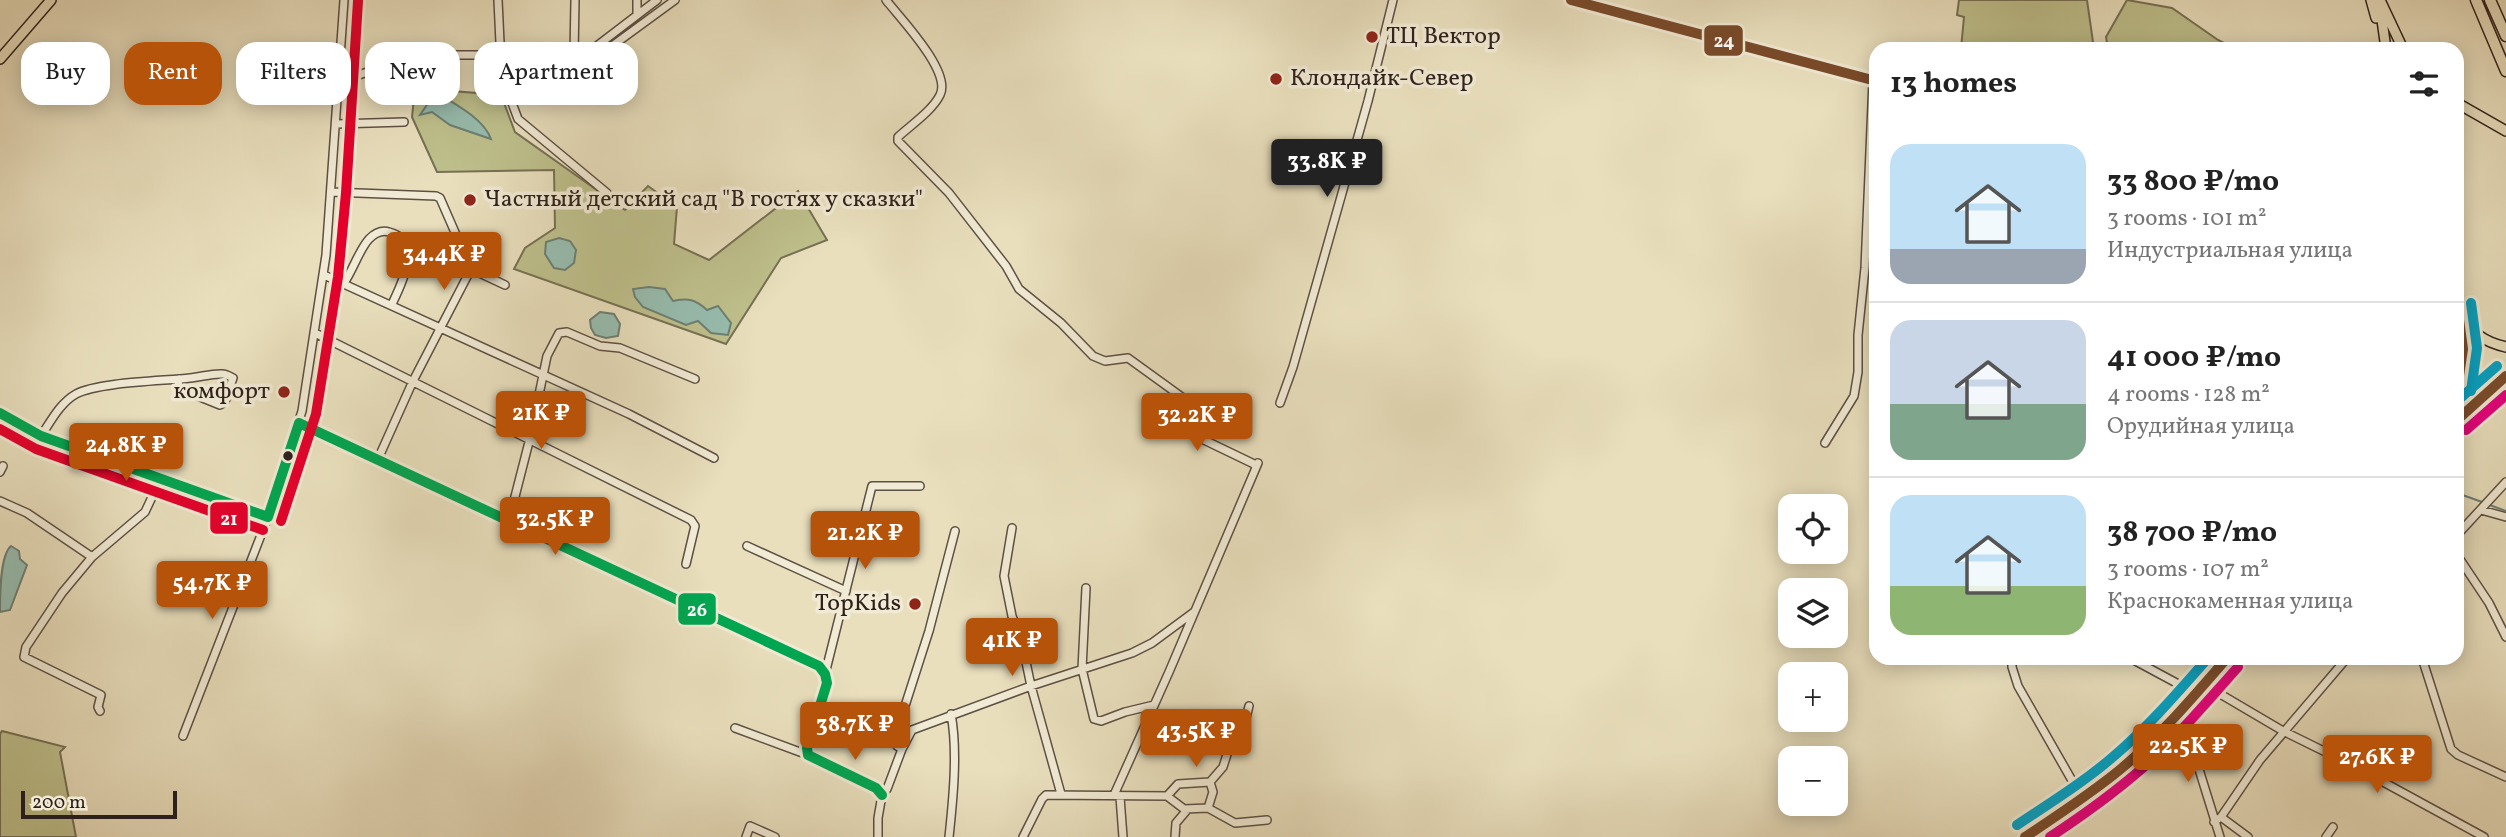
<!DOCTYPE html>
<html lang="en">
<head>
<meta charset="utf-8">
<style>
  :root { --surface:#fff; --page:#f2f2f2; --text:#222; --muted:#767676; --line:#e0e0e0; --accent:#b45309 }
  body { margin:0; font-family:Vollkorn,serif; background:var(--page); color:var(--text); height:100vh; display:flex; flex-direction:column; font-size:26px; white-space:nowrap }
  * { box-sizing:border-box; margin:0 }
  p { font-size:23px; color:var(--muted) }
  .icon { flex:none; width:38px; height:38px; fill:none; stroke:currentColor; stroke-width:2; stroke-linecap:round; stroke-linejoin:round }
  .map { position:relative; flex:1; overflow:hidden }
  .side { position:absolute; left:1869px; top:42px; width:595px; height:623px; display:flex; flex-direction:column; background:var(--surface); border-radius:21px; box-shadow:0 4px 18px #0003 }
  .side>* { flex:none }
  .top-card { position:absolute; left:21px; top:42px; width:665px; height:63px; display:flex; gap:14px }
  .buttons { position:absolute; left:1778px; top:494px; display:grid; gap:14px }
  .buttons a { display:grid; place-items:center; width:70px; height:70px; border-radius:14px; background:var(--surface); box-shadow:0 4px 18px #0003; font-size:35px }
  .scale { position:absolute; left:21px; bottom:18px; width:156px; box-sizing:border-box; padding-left:7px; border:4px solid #2e211c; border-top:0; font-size:19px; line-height:24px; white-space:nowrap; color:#2e211c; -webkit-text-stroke:5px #f1ead4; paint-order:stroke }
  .price { position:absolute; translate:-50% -60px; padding:0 16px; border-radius:7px; background:var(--accent); color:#fff; font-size:23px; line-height:46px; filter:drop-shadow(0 2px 4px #0008) }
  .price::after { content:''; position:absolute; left:50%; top:42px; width:21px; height:16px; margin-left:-10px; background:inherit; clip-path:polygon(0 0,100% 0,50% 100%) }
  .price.selected { background:#222; color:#fff }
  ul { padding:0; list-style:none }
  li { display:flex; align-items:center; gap:21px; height:175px; padding:0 21px }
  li+li { border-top:2px solid var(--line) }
  li span { display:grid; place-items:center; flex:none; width:196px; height:140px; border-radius:21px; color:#555 }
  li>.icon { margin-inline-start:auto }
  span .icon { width:84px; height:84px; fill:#fffc; stroke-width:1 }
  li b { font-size:30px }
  h2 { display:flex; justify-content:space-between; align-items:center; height:84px; padding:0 21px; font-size:30px }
  .tag { padding:0 24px; border-radius:21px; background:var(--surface); box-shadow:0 4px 18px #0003; font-size:24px; line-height:63px }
  .tag.selected { background:var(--accent); color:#fff }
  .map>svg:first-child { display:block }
  .green { fill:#bec08c; stroke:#767054; stroke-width:2 }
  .water { fill:#97bdaf; stroke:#6d7f74; stroke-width:2 }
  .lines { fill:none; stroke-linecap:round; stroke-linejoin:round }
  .stream { stroke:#6d7f74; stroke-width:2 }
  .minor-casing { stroke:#5d5044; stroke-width:10 }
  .major-casing { stroke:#2e211c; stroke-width:12 }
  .highway-casing { stroke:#2e211c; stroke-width:13 }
  .minor { stroke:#f1ead4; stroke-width:7 }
  .major { stroke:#e9dfbd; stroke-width:9 }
  .highway { stroke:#e9dfbd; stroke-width:10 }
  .bus-1-casing { stroke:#f1ead4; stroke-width:16 }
  .bus-2-casing { stroke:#f1ead4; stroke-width:16 }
  .bus-3-casing { stroke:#f1ead4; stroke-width:16 }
  .bus-4-casing { stroke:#f1ead4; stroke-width:16 }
  .bus-5-casing { stroke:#f1ead4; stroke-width:16 }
  .bus-1 { stroke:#00a651; stroke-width:10 }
  .bus-2 { stroke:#e4002b; stroke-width:10 }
  .bus-3 { stroke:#7a4b2a; stroke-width:10 }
  .bus-4 { stroke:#e5007d; stroke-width:10 }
  .bus-5 { stroke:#02a2c5; stroke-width:10 }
  .poi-dot { fill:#8f2418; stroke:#f1ead4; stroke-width:2.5 }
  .bus-dot { fill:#2e211c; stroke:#f1ead4; stroke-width:2.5 }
  .labels { text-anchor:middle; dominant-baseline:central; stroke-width:7; stroke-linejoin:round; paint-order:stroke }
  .poi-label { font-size:24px; fill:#2e211c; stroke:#f1ead4; text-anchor:start }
  .line-badge { stroke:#f1ead4; stroke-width:2.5 }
  .badge-label { font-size:19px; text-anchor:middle; font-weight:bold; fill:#fff }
</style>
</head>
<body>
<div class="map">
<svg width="2506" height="837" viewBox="0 0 2506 837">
  <rect width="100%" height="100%" fill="#e9dfbd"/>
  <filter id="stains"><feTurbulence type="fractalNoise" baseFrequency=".00286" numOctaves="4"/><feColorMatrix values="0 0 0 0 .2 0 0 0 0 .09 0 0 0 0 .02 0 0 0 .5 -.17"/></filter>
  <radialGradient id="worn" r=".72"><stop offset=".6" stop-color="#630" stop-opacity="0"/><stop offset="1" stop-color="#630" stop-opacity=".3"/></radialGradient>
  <!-- green -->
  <path class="green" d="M1959,0H2087L2094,49H1961L1964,17L1957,15Z
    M2127,0L2172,8L2218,40L2236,49H2108L2106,37Z
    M415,88L501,95L515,132L625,210L648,186L677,207L674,244L709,260L798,191L827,240L781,258L726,344L514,269L525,248L555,228L554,170L437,172L412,117Z
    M2,731L65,747L60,752L76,837H0V734Z"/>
  <!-- water -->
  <path class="water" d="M442,96C459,106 484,120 491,139L450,125L432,112L420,115L431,99Z
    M559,238L570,241L576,250L574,263L565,270L554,268L545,254L546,242Z
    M649,287L665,289L673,301C688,298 695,299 707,310L718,306L731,323L728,335L711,333L698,321L686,325L643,307L635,297L633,289Z
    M600,312L614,314L620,324L618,336L606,338L595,335L591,328L590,320Z
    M11,546L19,551L20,559L27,565L10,610L0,612C0,594 0,555 11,546Z"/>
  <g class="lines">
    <!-- stream -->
    <path class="stream" d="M2457,493L2482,502
      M2487,504L2506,511"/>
    <defs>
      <path id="minor" d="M498,0L501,64L505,84L518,119L607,193
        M886,0C901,19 952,72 940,95C932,111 911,125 898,137V141L949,193L1006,266L1019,289L1061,323L1093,356L1105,361L1128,358L1233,434
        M637,15V0
        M585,55L597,54L608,49L675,0
        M585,55L657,0
        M339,82L407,58L423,55H574L575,0
        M337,124L404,122
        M332,192L436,196L440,198L471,269L505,285
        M324,275L629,414L714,458
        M344,283C353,270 359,250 369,239C375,233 382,230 389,232C424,241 401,285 392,304
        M315,333L691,520L695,526L686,564
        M1280,403L1293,367L1368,101L1393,0
        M1194,406L1200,438L1254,464L1256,467
        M0,413L41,436L268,517
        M299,423L624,573L819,666L825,674
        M41,436C51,421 60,403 76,394C98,382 163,381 190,378C201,377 213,373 223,374C226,374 231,377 233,378L225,402L220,405L178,388L179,379
        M1825,443L1854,396L1858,372V335L1865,268L1873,81
        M378,459L413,381L471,269
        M0,472L3,466
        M0,501L27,513L92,557
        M2481,510L2506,517
        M509,520L530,438L547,356L559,333L567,332L600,346L620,348L695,379
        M1012,528L1004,576L1012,616L1022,643L1031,686L1061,794
        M2457,535L2506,482
        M747,546L846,591
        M2457,555L2489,603L2506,637
        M1086,588L1082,669L1094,719L1101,721L1125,712L1154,705
        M2012,658V667L2018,686L2082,798
        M2130,658L2195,693
        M2422,658L2451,749L2458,755L2506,777
        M2210,688L2283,731L2354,766L2484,837
        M100,711L98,707L101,695L24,657L26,647L62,593L92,557L145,512L160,480
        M2179,717L2184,724L2193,750L2220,837
        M735,728L808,755L876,788L882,795
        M183,736L268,517L302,411L326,255L344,0
        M902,749L897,746L896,734L929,631L955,531
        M808,755L807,748L827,683L825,674L872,486H920
        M1210,782L1213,792L1208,808L1235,823L1267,820
        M1114,795L1169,672L1258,463
        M1167,796L1184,809L1208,808
        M1120,797L1123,837
        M2221,817L2248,837
        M2214,822L2221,817L2260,760L2347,658
        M746,837L750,826L775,837
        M878,837V818L882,795L887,789L902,749L912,730L1031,686L1132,653L1152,643L1194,612
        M949,837C953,800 958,751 951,714
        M1023,837L1042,799L1046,795L1167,796L1178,784L1210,782L1223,767L1230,745L1242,734L1249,706
        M1175,837L1176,823L1187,810
        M2326,837L2333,827"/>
      <path id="major" d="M1571,0L1876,81
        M2371,0L2376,18
        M2380,0L2403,49
        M2380,6L2386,49
        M0,59L51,0
        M2457,103L2506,131
        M2457,305L2463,349L2457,389
        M2462,314C2472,334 2485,342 2506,347
        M2481,402L2506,393
        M2457,420L2506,376
        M2025,837C2062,812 2101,787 2134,757C2168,727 2197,692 2227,658
        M2040,837L2096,800L2134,770L2237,658"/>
      <path id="highway" d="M2476,0L2506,71
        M2490,0L2506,36"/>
    </defs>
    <!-- minor casing -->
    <use href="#minor" class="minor-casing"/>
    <!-- major casing -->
    <use href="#major" class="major-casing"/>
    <!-- highway casing -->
    <use href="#highway" class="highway-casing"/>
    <!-- minor -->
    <use href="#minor" class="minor"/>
    <!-- major -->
    <use href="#major" class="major"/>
    <!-- highway -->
    <use href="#highway" class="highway"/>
    <defs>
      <path id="bus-1" d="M0,413L41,436L268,517
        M299,423L819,666L825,674L827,683L807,748L808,755
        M268,517L299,423
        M808,755L876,788L882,795"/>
      <path id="bus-2" d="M0,429L36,449L263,530
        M281,521L316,414L338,277L346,193L358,1"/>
      <path id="bus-3" d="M1571,0L1876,81
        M2457,305L2463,349L2457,389
        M2457,420L2506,376
        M2025,837C2058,815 2092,793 2122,768C2161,735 2194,696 2227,658"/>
      <path id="bus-4" d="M2466,430L2506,395
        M2050,837C2088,812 2124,786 2157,755C2186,727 2211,697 2238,667"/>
      <path id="bus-5" d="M2471,391L2477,348L2471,303
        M2457,401L2497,366
        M2017,825C2050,803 2084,782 2114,756C2149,726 2178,692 2208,658"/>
    </defs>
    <!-- bus-1 casing -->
    <use href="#bus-1" class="bus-1-casing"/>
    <!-- bus-2 casing -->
    <use href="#bus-2" class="bus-2-casing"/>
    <!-- bus-3 casing -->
    <use href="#bus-3" class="bus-3-casing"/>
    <!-- bus-4 casing -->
    <use href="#bus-4" class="bus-4-casing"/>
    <!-- bus-5 casing -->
    <use href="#bus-5" class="bus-5-casing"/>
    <!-- bus-1 -->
    <use href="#bus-1" class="bus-1"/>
    <!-- bus-2 -->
    <use href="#bus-2" class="bus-2"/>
    <!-- bus-3 -->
    <use href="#bus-3" class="bus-3"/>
    <!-- bus-4 -->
    <use href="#bus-4" class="bus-4"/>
    <!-- bus-5 -->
    <use href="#bus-5" class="bus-5"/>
  </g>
  <!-- markers -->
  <g class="poi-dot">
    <circle cx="1372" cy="37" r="7"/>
    <circle cx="1276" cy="79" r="7"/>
    <circle cx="470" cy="200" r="7"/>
    <circle cx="284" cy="392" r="7"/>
    <circle cx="915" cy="604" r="7"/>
  </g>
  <circle class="bus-dot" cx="288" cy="456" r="6"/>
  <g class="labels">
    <!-- poi labels -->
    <g class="poi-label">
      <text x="1386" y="37">ТЦ Вектор</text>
      <text x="1290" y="79">Клондайк-Север</text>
      <text x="484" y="200">Частный детский сад "В гостях у сказки"</text>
      <text x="270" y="392" text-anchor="end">комфорт</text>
      <text x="901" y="604" text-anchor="end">TopKids</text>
    </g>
  </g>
  <g class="line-badge">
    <rect x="1703" y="24" width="41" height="33" rx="7" fill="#7a4b2a"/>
    <rect x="209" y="501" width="40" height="34" rx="7" fill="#e4002b"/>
    <rect x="677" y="592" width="40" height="34" rx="7" fill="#00a651"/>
  </g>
  <g class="badge-label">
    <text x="1724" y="47">24</text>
    <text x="229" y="525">21</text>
    <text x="697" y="616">26</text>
  </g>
  <rect width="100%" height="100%" filter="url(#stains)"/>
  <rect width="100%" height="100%" fill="url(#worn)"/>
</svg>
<div class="buttons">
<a><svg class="icon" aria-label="locate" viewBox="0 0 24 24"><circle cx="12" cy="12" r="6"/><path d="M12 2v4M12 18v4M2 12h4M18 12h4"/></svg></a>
<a><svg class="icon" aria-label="layers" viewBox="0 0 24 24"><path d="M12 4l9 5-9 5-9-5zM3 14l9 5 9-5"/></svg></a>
<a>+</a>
<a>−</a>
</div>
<div class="scale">200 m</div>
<b class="price selected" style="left:1327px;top:199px">33.8K ₽</b>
<b class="price" style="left:444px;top:292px">34.4K ₽</b>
<b class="price" style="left:541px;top:451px">21K ₽</b>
<b class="price" style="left:1197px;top:453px">32.2K ₽</b>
<b class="price" style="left:126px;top:483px">24.8K ₽</b>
<b class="price" style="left:555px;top:557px">32.5K ₽</b>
<b class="price" style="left:865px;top:571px">21.2K ₽</b>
<b class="price" style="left:212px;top:621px">54.7K ₽</b>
<b class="price" style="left:1012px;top:678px">41K ₽</b>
<b class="price" style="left:855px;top:762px">38.7K ₽</b>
<b class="price" style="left:1196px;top:769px">43.5K ₽</b>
<b class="price" style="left:2188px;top:784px">22.5K ₽</b>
<b class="price" style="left:2377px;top:795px">27.6K ₽</b>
<div class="top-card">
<a class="tag">Buy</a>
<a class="tag selected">Rent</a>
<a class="tag">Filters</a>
<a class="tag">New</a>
<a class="tag">Apartment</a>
</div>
<section class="side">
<h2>13 homes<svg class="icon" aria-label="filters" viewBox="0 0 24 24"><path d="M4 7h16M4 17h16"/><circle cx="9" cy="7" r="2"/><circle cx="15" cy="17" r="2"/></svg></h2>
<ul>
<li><span style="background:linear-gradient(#bfe0f5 75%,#9aa5b1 0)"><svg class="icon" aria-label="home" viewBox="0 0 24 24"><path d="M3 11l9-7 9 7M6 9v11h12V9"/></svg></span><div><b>33 800 ₽/mo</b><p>3 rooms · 101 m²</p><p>Индустриальная улица</p></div></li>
<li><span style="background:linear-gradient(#c9d6e8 60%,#7fa58c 0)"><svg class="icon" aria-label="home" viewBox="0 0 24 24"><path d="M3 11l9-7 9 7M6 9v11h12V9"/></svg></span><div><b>41 000 ₽/mo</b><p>4 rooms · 128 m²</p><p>Орудийная улица</p></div></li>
<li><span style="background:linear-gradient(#bfe0f5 65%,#8fb573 0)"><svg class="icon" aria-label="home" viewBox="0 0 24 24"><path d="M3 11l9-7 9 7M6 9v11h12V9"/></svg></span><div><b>38 700 ₽/mo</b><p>3 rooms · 107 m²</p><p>Краснокаменная улица</p></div></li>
</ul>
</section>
</div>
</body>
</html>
